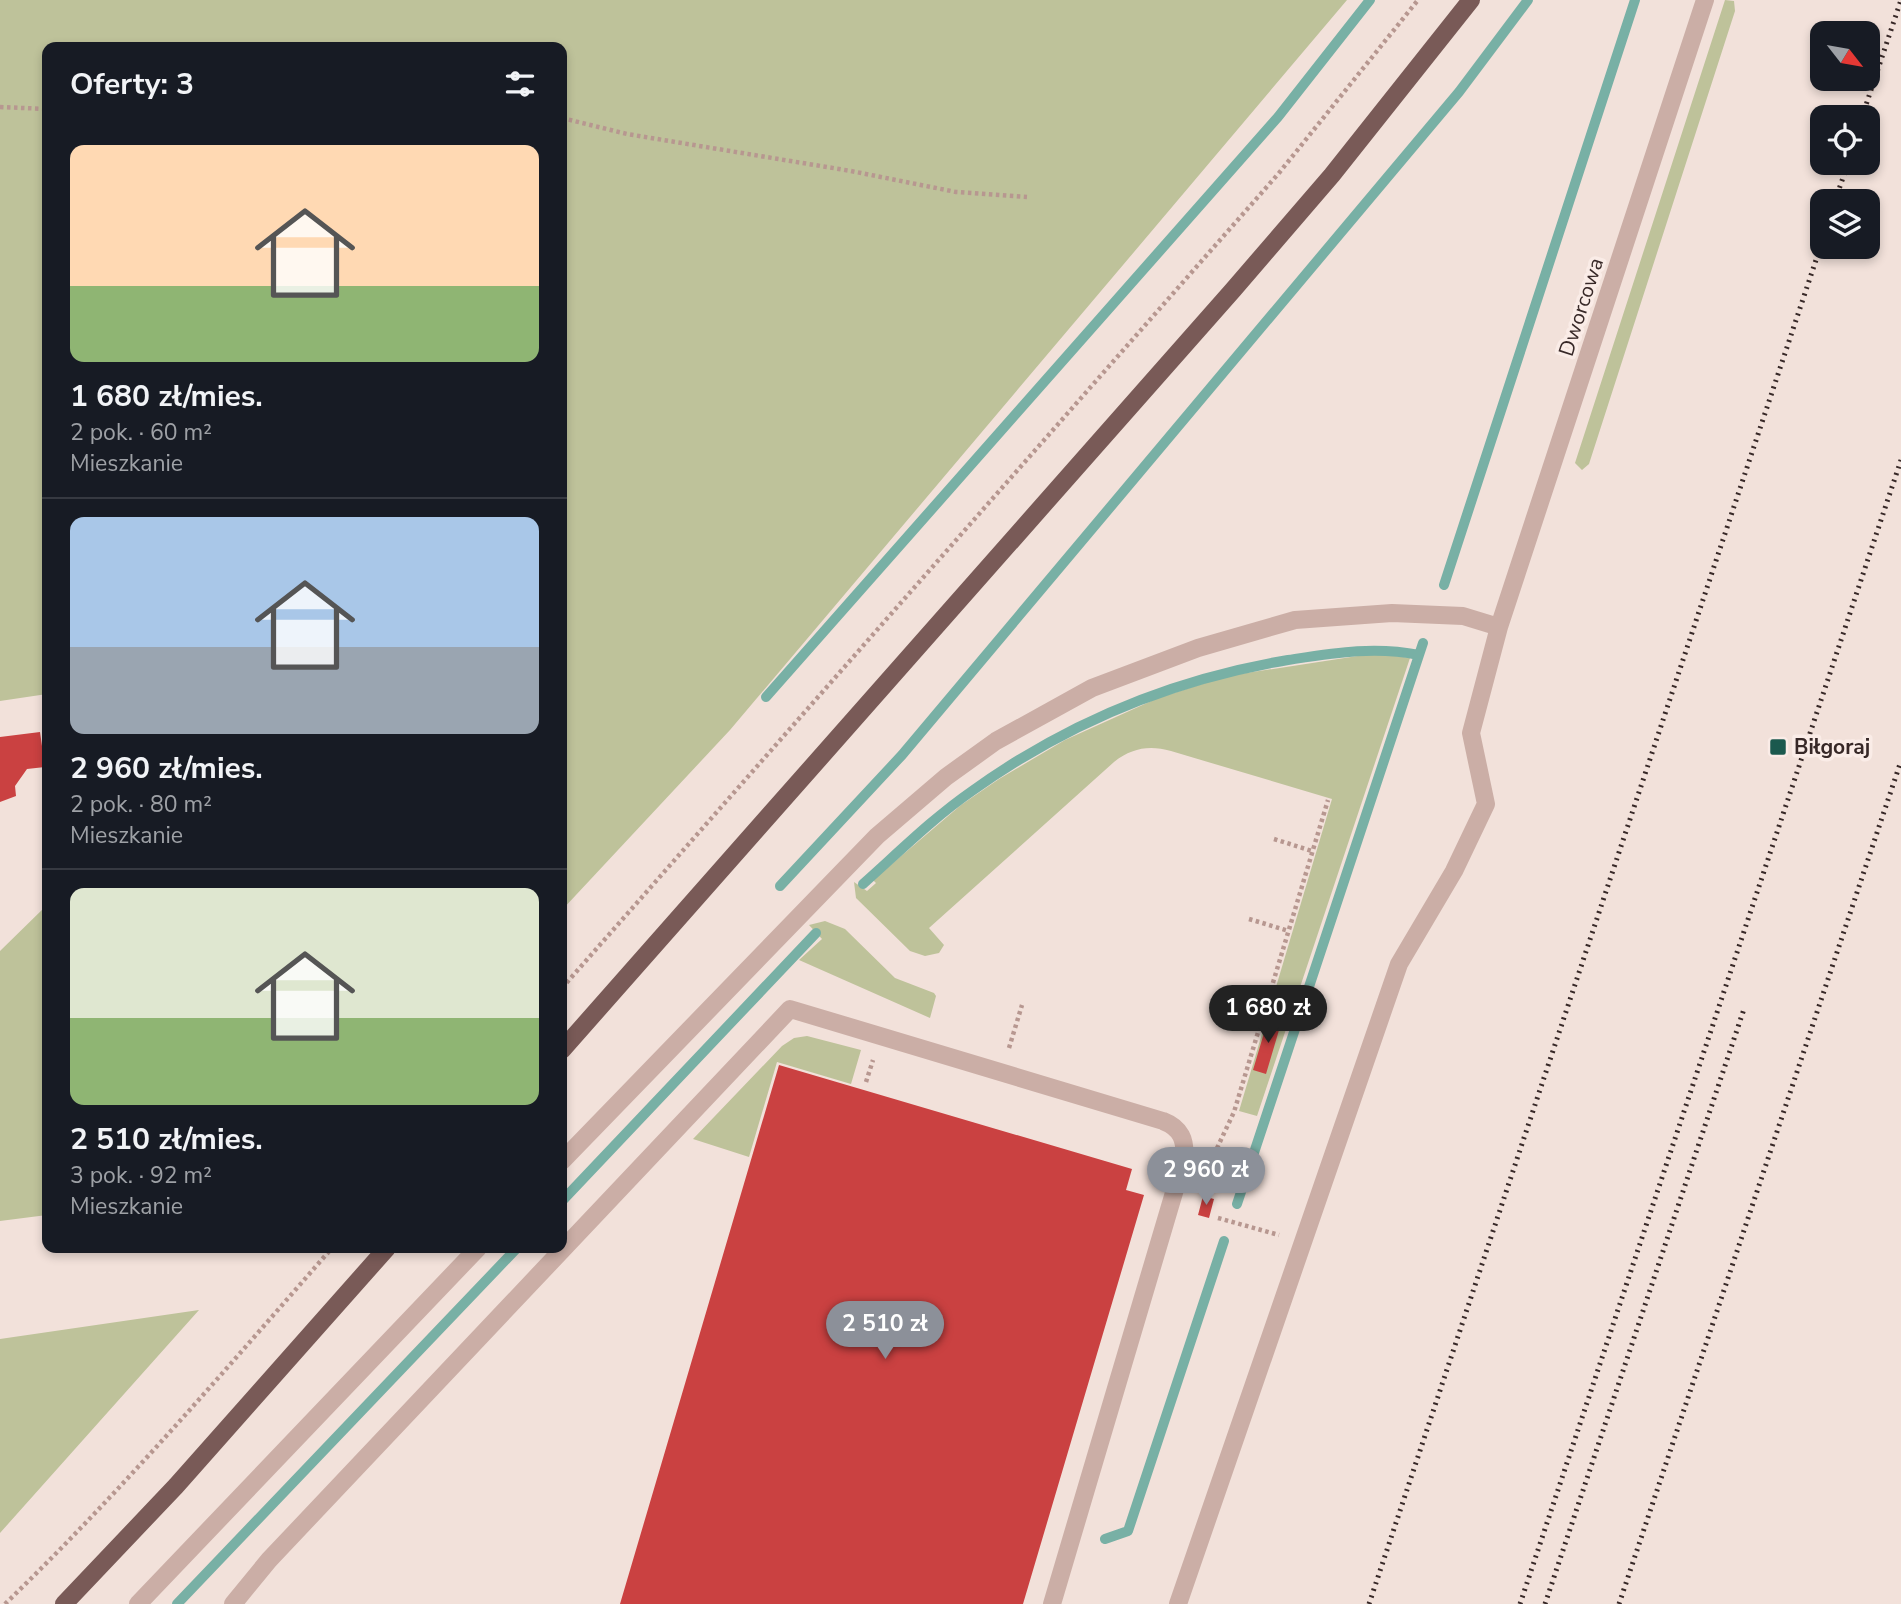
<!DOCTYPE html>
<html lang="pl">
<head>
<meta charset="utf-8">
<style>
  :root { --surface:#171b24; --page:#242831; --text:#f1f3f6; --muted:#9ea1a6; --line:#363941; --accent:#8c9099 }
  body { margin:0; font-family:"Nunito Sans",sans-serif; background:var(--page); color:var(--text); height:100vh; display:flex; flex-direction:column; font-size:26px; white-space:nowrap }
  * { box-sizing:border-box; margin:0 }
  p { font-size:23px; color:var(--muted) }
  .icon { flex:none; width:38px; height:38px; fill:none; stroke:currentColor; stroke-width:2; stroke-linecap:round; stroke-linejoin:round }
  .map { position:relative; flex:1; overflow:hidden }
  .panel { position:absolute; left:42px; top:42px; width:525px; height:1211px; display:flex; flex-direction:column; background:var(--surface); border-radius:14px; box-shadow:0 4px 10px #0003 }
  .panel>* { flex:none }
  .needle { width:46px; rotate:121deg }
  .controls { position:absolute; left:1810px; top:21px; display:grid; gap:14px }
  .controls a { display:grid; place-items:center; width:70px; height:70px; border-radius:14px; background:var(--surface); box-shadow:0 4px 10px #0003; font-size:35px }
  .price { position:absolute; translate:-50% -60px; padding:0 16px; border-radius:24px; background:var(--accent); color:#fff; font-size:23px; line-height:46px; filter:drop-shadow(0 2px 4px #0008) }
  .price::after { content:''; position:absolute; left:50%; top:42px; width:21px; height:16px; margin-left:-10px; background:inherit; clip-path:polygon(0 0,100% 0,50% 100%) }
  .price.selected { background:#222; color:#fff }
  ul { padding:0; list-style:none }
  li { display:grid; align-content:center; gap:14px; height:371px; padding:0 28px }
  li+li { border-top:2px solid var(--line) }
  li span { display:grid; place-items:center; height:217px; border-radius:14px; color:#555 }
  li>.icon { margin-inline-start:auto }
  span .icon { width:126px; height:126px; fill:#fffc; stroke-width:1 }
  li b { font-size:30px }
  h2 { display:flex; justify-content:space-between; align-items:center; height:84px; padding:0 28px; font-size:30px }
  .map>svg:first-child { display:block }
  .green { fill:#bec29a }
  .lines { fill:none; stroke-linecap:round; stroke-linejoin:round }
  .stream { stroke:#78b0a5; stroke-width:10 }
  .building { fill:#ca4141 }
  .path { stroke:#b79790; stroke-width:4.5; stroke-dasharray:3.5 3.5; stroke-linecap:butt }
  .service { stroke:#cbaea6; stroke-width:18 }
  .primary { stroke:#795a57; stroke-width:18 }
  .rail { stroke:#372827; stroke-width:5; stroke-dasharray:2 5; stroke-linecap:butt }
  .poi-dot { fill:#1b594e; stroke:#faece7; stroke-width:2.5 }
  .labels { text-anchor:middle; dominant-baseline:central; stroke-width:7; stroke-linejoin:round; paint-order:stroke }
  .street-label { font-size:21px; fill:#372827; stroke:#faece7 }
  .poi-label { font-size:21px; font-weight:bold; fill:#372827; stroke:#faece7; text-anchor:start }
</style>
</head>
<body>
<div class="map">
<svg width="1901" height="1604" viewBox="0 0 1901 1604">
  <rect width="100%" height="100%" fill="#f2e1da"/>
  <!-- green -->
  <path class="green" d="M0,0H1347L730,730L562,910V47H47V694L0,701Z
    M1725,0L1734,1L1735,11L1589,464L1582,470L1575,463Z
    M1377,653L1410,658L1257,1116L1239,1111L1332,799L1171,751C1149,745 1132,748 1114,762L929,928L944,945L939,953L925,956L910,951L856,898L854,882L867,891L876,883L873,880L961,805L999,779L1065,740L1158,698L1227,676Z
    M47,905V1215L0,1221V951Z
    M825,921L845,929L895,978L934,993L936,996L930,1018L799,960L822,939L809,925Z
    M807,1036L861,1050L851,1084L777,1062L749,1157L693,1139L782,1046L794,1038Z
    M199,1310L0,1533V1339Z"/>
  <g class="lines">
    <!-- stream -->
    <path class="stream" d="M1444,585L1635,0
      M766,697L1278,117L1370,0
      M863,884C899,852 933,818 972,791C1067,723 1174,679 1288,660C1334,653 1374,646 1419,655
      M780,886L902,755L1459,92L1528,0
      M562,1201L816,933
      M1237,1204L1423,643
      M1105,1539L1128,1531L1224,1241
      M177,1604L517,1248"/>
  </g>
  <!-- building -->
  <path class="building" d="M40,732L45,767L27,769L15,786L16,796L0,802V737Z
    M1269,1016L1282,1020L1266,1074L1253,1070Z
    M779,1065L1132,1169L1126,1190L1144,1195L1023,1604H620Z
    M1203,1196L1214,1199L1209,1218L1198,1215Z"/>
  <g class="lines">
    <!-- path -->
    <path class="path" d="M0,107L47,109
      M562,118L627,134L851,171L956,192L1027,197
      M1274,839L1312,851
      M1249,919L1289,931
      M562,988L1279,173L1418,0
      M1224,997L1265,1009
      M1009,1048L1022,1005
      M866,1082L873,1060
      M1211,1161L1234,1112L1328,800
      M1218,1218L1279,1235
      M5,1604C121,1492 226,1369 332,1248"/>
    <!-- service -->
    <path class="service" d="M562,1161L877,836L946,777L996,741L1092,688L1198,648L1295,620L1392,613L1463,616L1499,627
      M138,1604L478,1248
      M233,1604L269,1560L790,1009L1163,1121C1181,1128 1186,1140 1184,1159L1052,1604
      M1178,1604L1399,964L1454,871L1486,804L1471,733L1499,627L1705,0"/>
    <!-- primary -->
    <path class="primary" d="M562,1050L1233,290L1332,175L1471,0
      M64,1604L176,1486L387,1248"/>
    <!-- rail -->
    <path class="rail" d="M1862,117L1901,0
      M1835,201L1848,163
      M1369,1604L1822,242
      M1520,1604L1901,460
      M1545,1604L1744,1009
      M1619,1604L1901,761"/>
  </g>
  <!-- markers -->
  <rect class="poi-dot" x="1769" y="738" width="18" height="18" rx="3.5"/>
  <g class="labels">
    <!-- street labels -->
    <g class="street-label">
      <text transform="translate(1581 307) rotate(-72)">Dworcowa</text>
    </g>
    <!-- poi labels -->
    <g class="poi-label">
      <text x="1794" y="747">Biłgoraj</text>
    </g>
  </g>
</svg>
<div class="controls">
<a><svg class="needle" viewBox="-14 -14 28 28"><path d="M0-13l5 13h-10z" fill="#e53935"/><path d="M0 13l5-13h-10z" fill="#9ea1a6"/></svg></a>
<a><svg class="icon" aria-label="locate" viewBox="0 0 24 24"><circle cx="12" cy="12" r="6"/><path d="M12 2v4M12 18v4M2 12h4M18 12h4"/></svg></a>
<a><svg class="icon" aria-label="layers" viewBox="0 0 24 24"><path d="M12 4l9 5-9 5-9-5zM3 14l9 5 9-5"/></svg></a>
</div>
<b class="price selected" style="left:1268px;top:1045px">1 680 zł</b>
<b class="price" style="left:1206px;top:1207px">2 960 zł</b>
<b class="price" style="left:885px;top:1361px">2 510 zł</b>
<section class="panel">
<h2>Oferty: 3<svg class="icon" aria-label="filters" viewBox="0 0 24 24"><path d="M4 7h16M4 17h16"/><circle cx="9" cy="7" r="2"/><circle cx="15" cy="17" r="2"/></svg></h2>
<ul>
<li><span style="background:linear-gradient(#ffd9b3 65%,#8fb573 0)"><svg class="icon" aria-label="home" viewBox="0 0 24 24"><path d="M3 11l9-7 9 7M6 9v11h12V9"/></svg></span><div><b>1 680 zł/mies.</b><p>2 pok. · 60 m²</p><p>Mieszkanie</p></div></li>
<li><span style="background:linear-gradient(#a9c7e8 60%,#9aa5b1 0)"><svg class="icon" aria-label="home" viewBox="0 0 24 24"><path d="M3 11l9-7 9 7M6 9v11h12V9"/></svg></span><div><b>2 960 zł/mies.</b><p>2 pok. · 80 m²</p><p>Mieszkanie</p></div></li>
<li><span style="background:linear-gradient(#dfe7d0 60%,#8fb573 0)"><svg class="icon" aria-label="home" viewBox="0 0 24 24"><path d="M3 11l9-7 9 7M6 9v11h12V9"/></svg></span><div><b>2 510 zł/mies.</b><p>3 pok. · 92 m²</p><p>Mieszkanie</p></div></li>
</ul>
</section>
</div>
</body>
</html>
